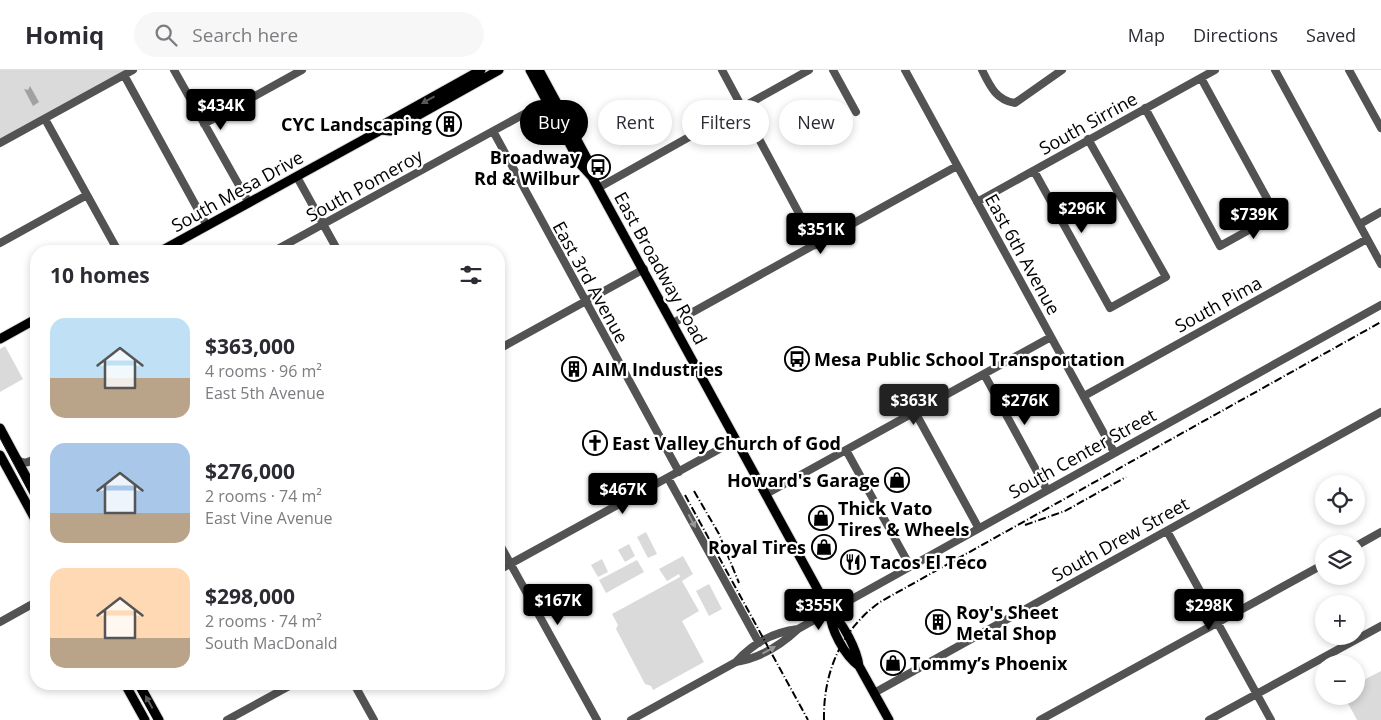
<!DOCTYPE html>
<html lang="en">
<head>
<meta charset="utf-8">
<style>
  :root { --surface:#fff; --page:#f7f7f7; --text:#2b2b33; --muted:#7c7c81; --line:#e1e1e2; --accent:#000 }
  body { margin:0; font-family:"Open Sans",sans-serif; background:var(--page); color:var(--text); height:100vh; display:flex; flex-direction:column; font-size:19px; white-space:nowrap }
  * { box-sizing:border-box; margin:0 }
  p { font-size:16px; color:var(--muted) }
  .icon { flex:none; width:28px; height:28px; fill:none; stroke:currentColor; stroke-width:2; stroke-linecap:round; stroke-linejoin:round }
  .map { position:relative; flex:1; overflow:hidden }
  .side { position:absolute; left:30px; top:175px; width:475px; height:445px; display:flex; flex-direction:column; background:var(--surface); border-radius:20px; box-shadow:0 2px 8px #0003 }
  .side>* { flex:none }
  .top-card { position:absolute; left:520px; top:30px; width:475px; height:45px; display:flex; gap:10px }
  .buttons { position:absolute; left:1315px; top:405px; display:grid; gap:10px }
  .buttons a { display:grid; place-items:center; width:50px; height:50px; border-radius:50%; background:var(--surface); box-shadow:0 2px 8px #0003; font-size:25px }
  .price { position:absolute; translate:-50% -42px; padding:0 11px; border-radius:5px; background:var(--accent); color:#fff; font-size:16px; line-height:32px; filter:drop-shadow(0 1px 2px #0008) }
  .price::after { content:''; position:absolute; left:50%; top:30px; width:15px; height:11px; margin-left:-8px; background:inherit; clip-path:polygon(0 0,100% 0,50% 100%) }
  .price.on { background:#222; color:#fff }
  ul { padding:0; list-style:none }
  li { display:flex; align-items:center; gap:15px; height:125px; padding:0 20px }
  li span { display:grid; place-items:center; flex:none; width:140px; height:100px; border-radius:15px; color:#555 }
  li>.icon { margin-inline-start:auto }
  span .icon { width:60px; height:60px; fill:#fffc; stroke-width:1 }
  li b { font-size:21px }
  h2 { display:flex; justify-content:space-between; align-items:center; height:60px; padding:0 20px; font-size:21px }
  .tag { padding:0 18px; border-radius:22px; background:var(--surface); box-shadow:0 2px 8px #0003; font-size:18px; line-height:45px }
  .tag.on { background:var(--accent); color:#fff }
  header { display:flex; align-items:center; gap:30px; box-sizing:border-box; height:70px; padding:0 25px; background:var(--surface); border-bottom:1px solid var(--line) }
  header strong { font-size:24px }
  nav { display:flex; gap:28px; margin-inline-start:auto; font-size:18px }
  .search { width:350px; height:45px; background:var(--page); display:flex; align-items:center; gap:12px; box-sizing:border-box; padding:0 18px; border-radius:28px; color:var(--muted); font-size:19px }
  .map>svg:first-child { display:block }
  .green { fill:#dadada }
  .water { fill:#a1a1a1 }
  .lines { fill:none; stroke-linecap:round; stroke-linejoin:round }
  .major-casing { stroke:#dbdbdb; stroke-width:11 }
  .minor { stroke:#535353; stroke-width:8 }
  .major { stroke:#000; stroke-width:9 }
  .tram { stroke:#000; stroke-width:1 }
  .rail { stroke:#000; stroke-width:2; stroke-dasharray:8 2.5 1 2.5; stroke-linecap:butt }
  .oneway { fill:#595959 }
  .oneway2 { fill:#989898 }
  .labels { text-anchor:middle; dominant-baseline:central; stroke-width:4.5; stroke-linejoin:round; paint-order:stroke }
  .street-label { font-size:18px; fill:#000; stroke:#fff }
  .poi-label { font-size:18px; font-weight:bold; fill:#000; stroke:#fff; text-anchor:start }
</style>
</head>
<body>
<header>
<strong>Homiq</strong>
<div class="search"><svg class="icon" aria-label="search" viewBox="0 0 24 24"><circle cx="10" cy="10" r="6"/><path d="M15 15l6 6"/></svg>Search here</div>
<nav><a>Map</a><a>Directions</a><a>Saved</a></nav>
</header>
<div class="map">
<svg width="1381" height="650" viewBox="0 0 1381 650">
  <rect width="100%" height="100%" fill="#fff"/>
  <!-- green -->
  <path class="green" d="M0,0H125L0,69Z
    M5,276L23,309L0,322V279Z
    M646,462L657,484L648,488L637,467Z
    M629,474L635,486L625,492L618,480Z
    M683,486L693,504L682,511L699,541L682,551L704,592L653,620L651,616L645,614L616,559L618,555L612,544L680,507L679,504L667,511L659,499Z
    M602,489L608,502L598,507L591,495Z
    M637,490L644,502L606,523L599,510Z
    M709,514L722,539L709,546L696,521Z
    M1381,601V650H1357L1344,626H1356V614Z"/>
  <!-- water -->
  <path class="water" d="M30,16L39,32L33,36L24,19L28,20Z"/>
  <g class="lines">
    <defs>
      <path id="major" d="M530,0L581,95L592,107L830,542C843,552 857,580 859,596L889,650
        M539,0L590,94L592,106
        M381,60L390,61L499,0
        M161,181L381,60L386,53L481,0
        M0,269L36,249
        M0,358L36,425
        M0,385L36,451
        M830,542C830,559 845,586 859,596
        M125,614L145,650
        M139,614L159,650"/>
    </defs>
    <!-- major casing -->
    <use href="#major" class="major-casing"/>
    <!-- minor -->
    <path class="minor" d="M174,0L249,133
      M722,0L816,175
      M833,0L856,42
      M905,0L1114,382
      M982,0C990,16 996,30 1015,33L1062,0
      M1275,0L1381,194
      M1349,0L1381,58
      M124,5L207,156
      M1145,38L1220,176L1276,145L1201,8
      M45,49L118,181
      M204,54L302,0
      M493,61L679,402
      M0,73L133,0
      M1034,101L1110,238L1166,207L1088,69
      M297,107L338,181
      M598,118L809,0
      M977,132L1215,0
      M1360,154L1381,142
      M0,173L87,125
      M274,181L546,32
      M673,253L957,96
      M499,279L644,199
      M984,304L1047,420
      M36,317V323
      M1084,326L1367,169
      M915,342L978,457
      M846,380L910,496
      M16,388C23,395 28,393 36,388
      M668,408L759,573
      M766,424L1051,267
      M1167,461L1271,650
      M499,473L597,650
      M1356,476L1381,462
      M499,500L736,370
      M0,552L36,532
      M736,592C752,574 774,562 798,559
      M354,614L374,650
      M874,623L1381,342
      M227,650L293,614
      M631,650L736,592C760,588 781,575 798,559L1381,235
      M1040,650L1324,494
      M1209,650L1381,556"/>
    <!-- major -->
    <use href="#major" class="major"/>
    <!-- tram -->
    <path class="tram" d="M0,368L36,435
      M134,614L154,650"/>
    <!-- rail -->
    <path class="rail" d="M694,421L719,464L739,513
      M685,425L808,650
      M1025,455L1065,441L1126,407
      M824,650C823,603 841,560 880,532L1381,252"/>
  </g>
  <!-- one-way arrows -->
  <defs><path id="oneway-solid" d="M-6-.8H1V-3.2L6.5 0L1 3.2V.8H-6Z" transform="scale(1.25)"/></defs>
  <g class="oneway">
    <use href="#oneway-solid" transform="translate(428 30) rotate(151)"/>
    <use href="#oneway-solid" transform="translate(149 632) rotate(-119)"/>
  </g>
  <g class="oneway2">
    <use href="#oneway-solid" transform="translate(692 451) rotate(62)"/>
    <use href="#oneway-solid" transform="translate(769 580) rotate(-29)"/>
  </g>
  <!-- icons -->
  <defs>
    <symbol id="building-ring" viewBox="-11 -11 22 22"><circle r="9.5" fill="#fff" stroke="#000" stroke-width="1.5"/><path d="M-4-6H4V6H1V3H-1V6H-4ZM-2.5-4.3h1.7v1.8h-1.7ZM.8-4.3h1.7v1.8H.8ZM-2.5-1h1.7V.8h-1.7ZM.8-1h1.7V.8H.8Z" fill="#000"/></symbol>
    <symbol id="bus-ring" viewBox="-11 -11 22 22"><circle r="9.5" fill="#fff" stroke="#000" stroke-width="1.5"/><path d="M-5-6H5V4H4V6H2V4H-2V6H-4V4H-5ZM-3.5-4V0h7V-4ZM-3.5 1.2v1.5H-2V1.2ZM2 1.2v1.5H3.5V1.2Z" fill="#000"/></symbol>
    <symbol id="church-ring" viewBox="-11 -11 22 22"><circle r="9.5" fill="#fff" stroke="#000" stroke-width="1.5"/><path d="M-1.2-6h2.4v3.5h3.3v2.4h-3.3V6h-2.4V-.1h-3.3v-2.4h3.3Z" fill="#000"/></symbol>
    <symbol id="shop-ring" viewBox="-11 -11 22 22"><circle r="9.5" fill="#fff" stroke="#000" stroke-width="1.5"/><path d="M-5-2.5h2.3a2.7 3.5 0 0 1 5.4 0H5L5.5 6h-11ZM-1.5-2.5h3a1.5 2.3 0 0 0-3 0Z" fill="#000"/></symbol>
    <symbol id="restaurant-ring" viewBox="-11 -11 22 22"><circle r="9.5" fill="#fff" stroke="#000" stroke-width="1.5"/><path d="M-5-6h1v4h1v-4h1v4h1v-4h1v5L-1.5 .5V6h-2V.5L-5-1ZM5-6V6H3V1.5H1.5Q1.5-4 5-6Z" fill="#000"/></symbol>
  </defs>
  <g fill-rule="evenodd">
    <use href="#building-ring" x="435" y="40" width="28" height="28"/>
    <use href="#bus-ring" x="584" y="83" width="28" height="28"/>
    <use href="#bus-ring" x="783" y="275" width="28" height="28"/>
    <use href="#building-ring" x="560" y="285" width="28" height="28"/>
    <use href="#church-ring" x="581" y="359" width="28" height="28"/>
    <use href="#shop-ring" x="883" y="396" width="28" height="28"/>
    <use href="#shop-ring" x="807" y="434" width="28" height="28"/>
    <use href="#shop-ring" x="810" y="463" width="28" height="28"/>
    <use href="#restaurant-ring" x="839" y="478" width="28" height="28"/>
    <use href="#building-ring" x="924" y="538" width="28" height="28"/>
    <use href="#shop-ring" x="879" y="579" width="28" height="28"/>
  </g>
  <g class="labels">
    <!-- street labels -->
    <g class="street-label">
      <text transform="translate(1088 53) rotate(-29)">South Sirrine</text>
      <text transform="translate(364 115) rotate(-29)">South Pomeroy</text>
      <text transform="translate(237 121) rotate(-29)">South Mesa Drive</text>
      <text transform="translate(1023 184) rotate(61)">East 6th Avenue</text>
      <text transform="translate(661 198) rotate(61)">East Broadway Road</text>
      <text transform="translate(591 212) rotate(61)">East 3rd Avenue</text>
      <text transform="translate(1218 234) rotate(-29)">South Pima</text>
      <text transform="translate(1082 383) rotate(-29)">South Center Street</text>
      <text transform="translate(1120 469) rotate(-29)">South Drew Street</text>
    </g>
    <!-- poi labels -->
    <g class="poi-label">
      <text x="432" y="54" text-anchor="end">CYC Landscaping</text>
      <text x="580" y="87" text-anchor="end">Broadway<tspan x="580" dy="21">Rd &amp; Wilbur</tspan></text>
      <text x="814" y="289">Mesa Public School Transportation</text>
      <text x="592" y="299">AIM Industries</text>
      <text x="612" y="373">East Valley Church of God</text>
      <text x="880" y="410" text-anchor="end">Howard's Garage</text>
      <text x="838" y="438">Thick Vato<tspan x="838" dy="21">Tires &amp; Wheels</tspan></text>
      <text x="806" y="477" text-anchor="end">Royal Tires</text>
      <text x="870" y="492">Tacos El Teco</text>
      <text x="956" y="542">Roy's Sheet<tspan x="956" dy="21">Metal Shop</tspan></text>
      <text x="910" y="593">Tommy’s Phoenix</text>
    </g>
  </g>
</svg>
<div class="buttons">
<a><svg class="icon" aria-label="locate" viewBox="0 0 24 24"><circle cx="12" cy="12" r="6"/><path d="M12 2v4M12 18v4M2 12h4M18 12h4"/></svg></a>
<a><svg class="icon" aria-label="layers" viewBox="0 0 24 24"><path d="M12 4l9 5-9 5-9-5zM3 14l9 5 9-5"/></svg></a>
<a>+</a>
<a>−</a>
</div>
<b class="price" style="left:221px;top:61px">$434K</b>
<b class="price" style="left:1082px;top:164px">$296K</b>
<b class="price" style="left:1254px;top:170px">$739K</b>
<b class="price" style="left:821px;top:185px">$351K</b>
<b class="price on" style="left:914px;top:356px">$363K</b>
<b class="price" style="left:1025px;top:356px">$276K</b>
<b class="price" style="left:623px;top:445px">$467K</b>
<b class="price" style="left:558px;top:556px">$167K</b>
<b class="price" style="left:819px;top:561px">$355K</b>
<b class="price" style="left:1209px;top:561px">$298K</b>
<div class="top-card">
<a class="tag on">Buy</a>
<a class="tag">Rent</a>
<a class="tag">Filters</a>
<a class="tag">New</a>
</div>
<section class="side">
<h2>10 homes<svg class="icon" aria-label="filters" viewBox="0 0 24 24"><path d="M4 7h16M4 17h16"/><circle cx="9" cy="7" r="2"/><circle cx="15" cy="17" r="2"/></svg></h2>
<ul>
<li><span style="background:linear-gradient(#bfe0f5 60%,#b9a48a 0)"><svg class="icon" aria-label="home" viewBox="0 0 24 24"><path d="M3 11l9-7 9 7M6 9v11h12V9"/></svg></span><div><b>$363,000</b><p>4 rooms · 96 m²</p><p>East 5th Avenue</p></div></li>
<li><span style="background:linear-gradient(#a9c7e8 70%,#b9a48a 0)"><svg class="icon" aria-label="home" viewBox="0 0 24 24"><path d="M3 11l9-7 9 7M6 9v11h12V9"/></svg></span><div><b>$276,000</b><p>2 rooms · 74 m²</p><p>East Vine Avenue</p></div></li>
<li><span style="background:linear-gradient(#ffd9b3 70%,#b9a48a 0)"><svg class="icon" aria-label="home" viewBox="0 0 24 24"><path d="M3 11l9-7 9 7M6 9v11h12V9"/></svg></span><div><b>$298,000</b><p>2 rooms · 74 m²</p><p>South MacDonald</p></div></li>
</ul>
</section>
</div>
</body>
</html>
